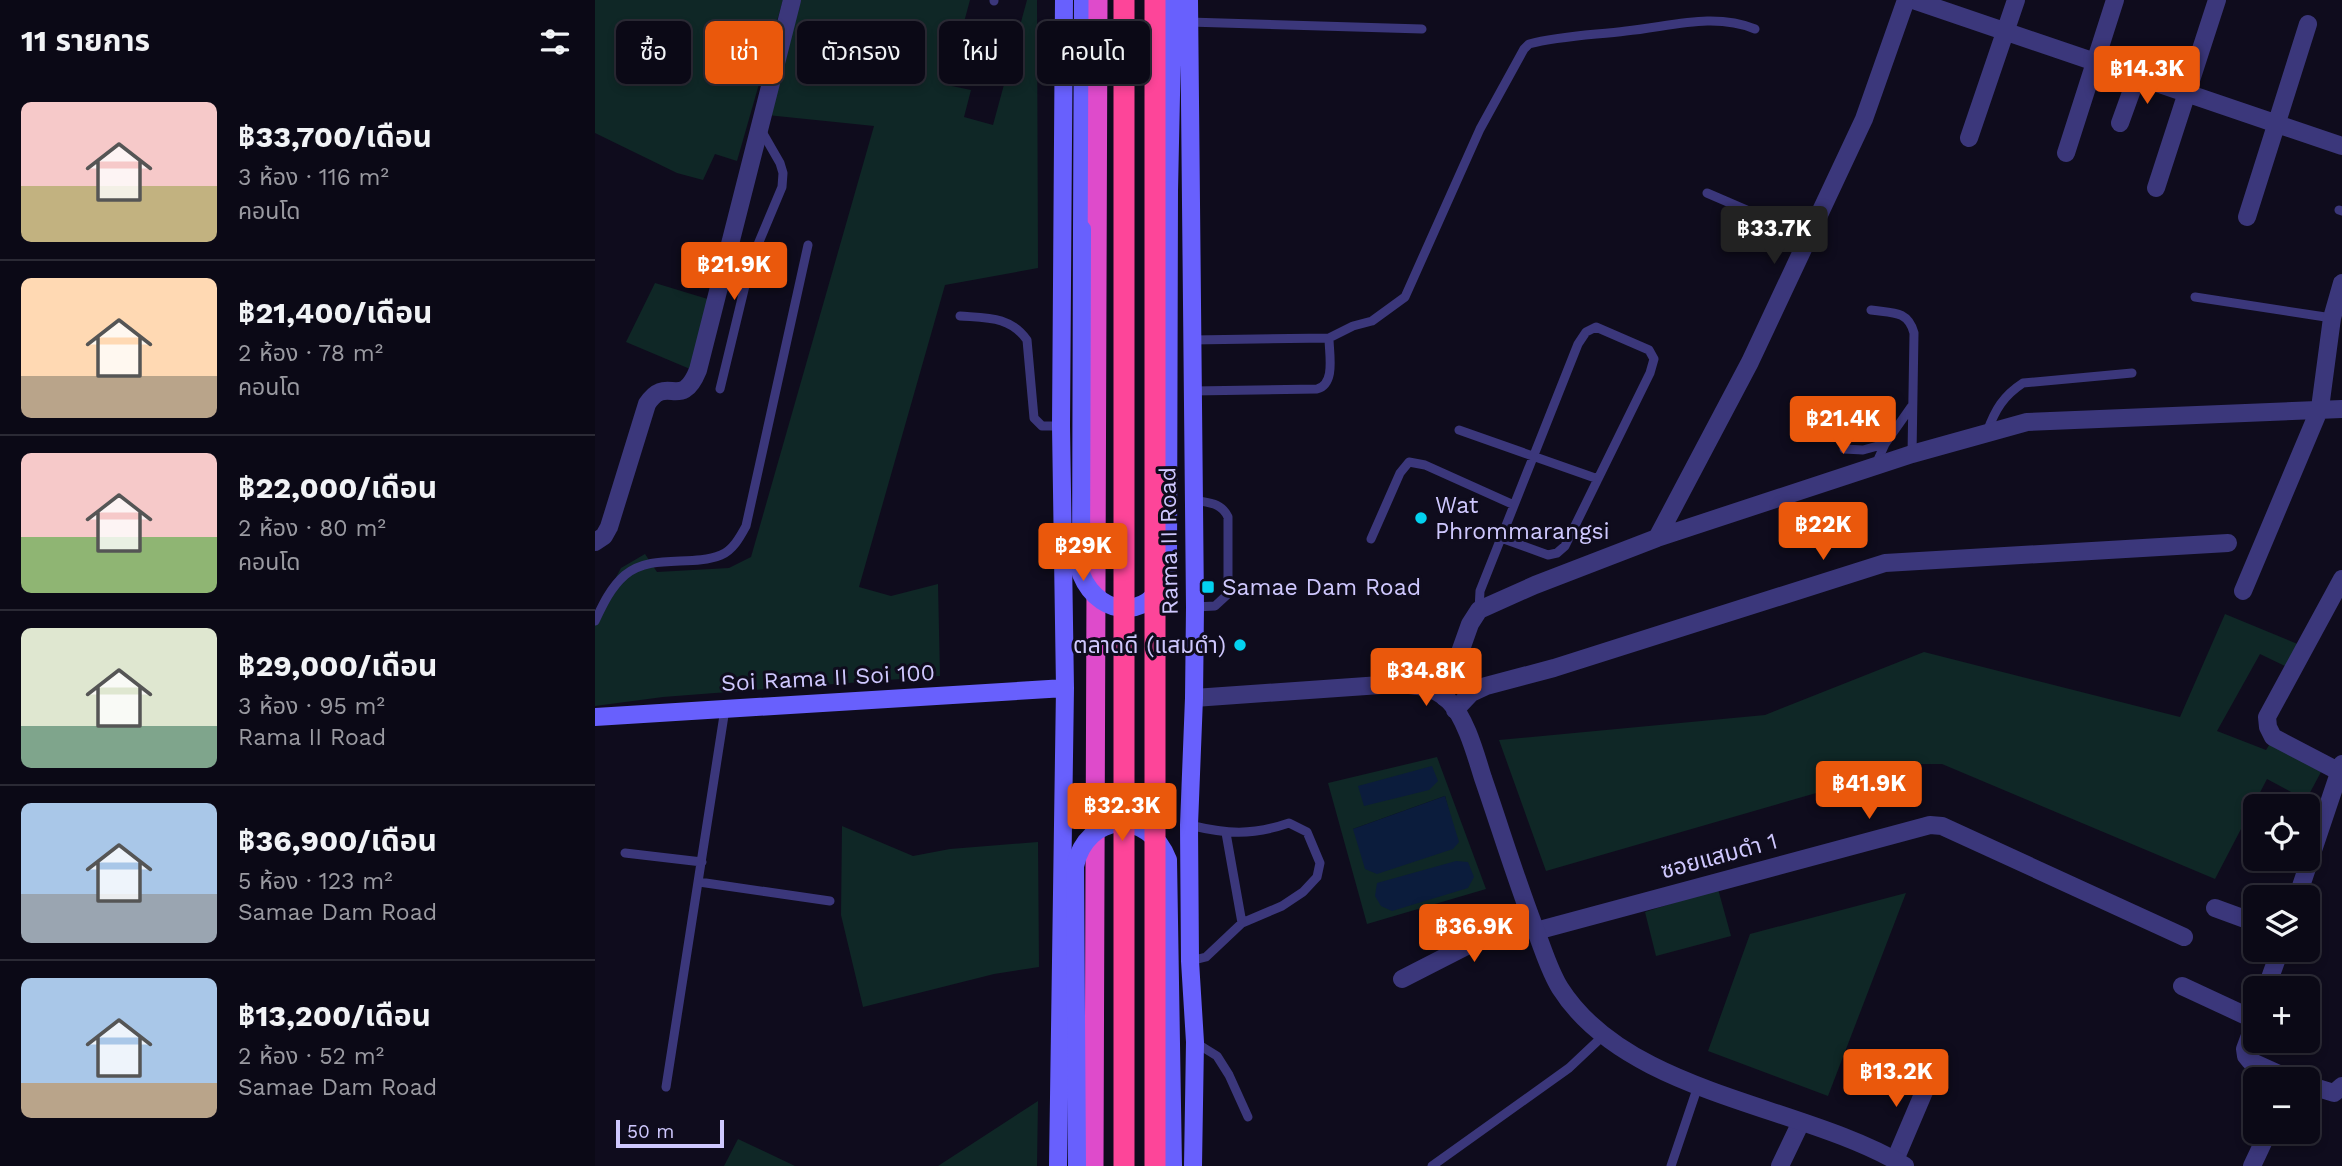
<!DOCTYPE html>
<html lang="th">
<head>
<meta charset="utf-8">
<style>
  :root { --surface:#0b0916; --page:#191723; --text:#f1f3f6; --muted:#9a9aa1; --line:#2b2a35; --accent:#ea580c }
  body { margin:0; font-family:"Work Sans","Noto Sans Thai",sans-serif; background:var(--page); color:var(--text); height:100vh; display:flex; flex-direction:column; font-size:26px; white-space:nowrap }
  * { box-sizing:border-box; margin:0 }
  p { font-size:23px; color:var(--muted) }
  .icon { flex:none; width:38px; height:38px; fill:none; stroke:currentColor; stroke-width:2; stroke-linecap:round; stroke-linejoin:round }
  .map { position:relative; flex:1; overflow:hidden }
  .details { display:flex; flex-direction:column; background:var(--surface); width:595px }
  .details>* { flex:none }
  .hud { position:absolute; left:21px; top:21px; width:665px; height:63px; display:flex; gap:14px }
  .buttons { position:absolute; left:1648px; top:794px; display:grid; gap:14px }
  .buttons a { display:grid; place-items:center; width:77px; height:77px; border-radius:10px; background:var(--surface); box-shadow:0 4px 10px #0003,0 0 0 2px var(--line); font-size:35px }
  .scale { position:absolute; left:21px; bottom:18px; width:108px; box-sizing:border-box; padding-left:7px; border:4px solid #cfc8fe; border-top:0; font-size:19px; line-height:24px; white-space:nowrap; color:#cfc8fe; -webkit-text-stroke:5px #0f0c1d; paint-order:stroke }
  .price { position:absolute; translate:-50% -60px; padding:0 16px; border-radius:7px; background:var(--accent); color:#fff; font-size:23px; line-height:46px; filter:drop-shadow(0 2px 4px #0008) }
  .price::after { content:''; position:absolute; left:50%; top:42px; width:21px; height:16px; margin-left:-10px; background:inherit; clip-path:polygon(0 0,100% 0,50% 100%) }
  .price.current { background:#222; color:#fff }
  ul { padding:0; list-style:none }
  li { display:flex; align-items:center; gap:21px; height:175px; padding:0 21px }
  li+li { border-top:2px solid var(--line) }
  li span { display:grid; place-items:center; flex:none; width:196px; height:140px; border-radius:10px; color:#555 }
  li>.icon { margin-inline-start:auto }
  span .icon { width:84px; height:84px; fill:#fffc; stroke-width:1 }
  li b { font-size:30px }
  h2 { display:flex; justify-content:space-between; align-items:center; height:84px; padding:0 21px; font-size:30px }
  .tag { padding:0 24px; border-radius:10px; background:var(--surface); box-shadow:0 4px 10px #0003,0 0 0 2px var(--line); font-size:24px; line-height:63px }
  .tag.current { background:var(--accent); color:#fff }
  main { display:flex; flex:1; min-height:0 }
  .map>svg:first-child { display:block }
  .green { fill:#0f2726; fill-rule:evenodd }
  .water { fill:#0b1c3c }
  .lines { fill:none; stroke-linecap:round; stroke-linejoin:round }
  .service { stroke:#3b377b; stroke-width:9 }
  .minor { stroke:#3b377b; stroke-width:18 }
  .tertiary { stroke:#3b377b; stroke-width:18 }
  .secondary { stroke:#6860fd; stroke-width:18 }
  .trunk { stroke:#de4bcb; stroke-width:19 }
  .secondary-bridge { stroke:#6860fd; stroke-width:18 }
  .motorway-bridge { stroke:#fd4599; stroke-width:21 }
  .poi-dot { fill:#03d2ef; stroke:#0f0c1d; stroke-width:2.5 }
  .labels { text-anchor:middle; dominant-baseline:central; stroke-width:6; stroke-linejoin:round; paint-order:stroke }
  .poi-label { font-size:23px; fill:#cfc8fe; stroke:#0f0c1d; text-anchor:start }
  .street-label { font-size:23px; fill:#cfc8fe; stroke:#0f0c1d }
</style>
</head>
<body>
<main>
<section class="details">
<h2>11 รายการ<svg class="icon" aria-label="filters" viewBox="0 0 24 24"><path d="M4 7h16M4 17h16"/><circle cx="9" cy="7" r="2"/><circle cx="15" cy="17" r="2"/></svg></h2>
<ul>
<li><span style="background:linear-gradient(#f6c9c9 60%,#c2b280 0)"><svg class="icon" aria-label="home" viewBox="0 0 24 24"><path d="M3 11l9-7 9 7M6 9v11h12V9"/></svg></span><div><b>฿33,700/เดือน</b><p>3 ห้อง · 116 m²</p><p>คอนโด</p></div></li>
<li><span style="background:linear-gradient(#ffd9b3 70%,#b9a48a 0)"><svg class="icon" aria-label="home" viewBox="0 0 24 24"><path d="M3 11l9-7 9 7M6 9v11h12V9"/></svg></span><div><b>฿21,400/เดือน</b><p>2 ห้อง · 78 m²</p><p>คอนโด</p></div></li>
<li><span style="background:linear-gradient(#f6c9c9 60%,#8fb573 0)"><svg class="icon" aria-label="home" viewBox="0 0 24 24"><path d="M3 11l9-7 9 7M6 9v11h12V9"/></svg></span><div><b>฿22,000/เดือน</b><p>2 ห้อง · 80 m²</p><p>คอนโด</p></div></li>
<li><span style="background:linear-gradient(#dfe7d0 70%,#7fa58c 0)"><svg class="icon" aria-label="home" viewBox="0 0 24 24"><path d="M3 11l9-7 9 7M6 9v11h12V9"/></svg></span><div><b>฿29,000/เดือน</b><p>3 ห้อง · 95 m²</p><p>Rama II Road</p></div></li>
<li><span style="background:linear-gradient(#a9c7e8 65%,#9aa5b1 0)"><svg class="icon" aria-label="home" viewBox="0 0 24 24"><path d="M3 11l9-7 9 7M6 9v11h12V9"/></svg></span><div><b>฿36,900/เดือน</b><p>5 ห้อง · 123 m²</p><p>Samae Dam Road</p></div></li>
<li><span style="background:linear-gradient(#a9c7e8 75%,#b9a48a 0)"><svg class="icon" aria-label="home" viewBox="0 0 24 24"><path d="M3 11l9-7 9 7M6 9v11h12V9"/></svg></span><div><b>฿13,200/เดือน</b><p>2 ห้อง · 52 m²</p><p>Samae Dam Road</p></div></li>
</ul>
</section>
<div class="map">
<svg width="1747" height="1166" viewBox="0 0 1747 1166">
  <rect width="100%" height="100%" fill="#0f0c1d"/>
  <!-- green -->
  <path class="green" d="M0,0H188L142,161L120,154L108,180L82,173L0,133Z
    M206,0H375L352,85L376,90L369,117L398,125L432,0H442L443,268L350,285L264,587L296,596L343,584L345,676L68,697L0,706V617L26,568L50,554L62,572L134,568L156,557L279,126L172,115Z
    M60,283L116,300L95,369L31,342Z
    M1630,614L1705,645L1692,667L1665,654L1622,731L1671,750L1676,742L1726,772L1711,800L1672,779L1620,879L1347,764H1322L951,871L904,740L1170,715L1329,652L1585,717Z
    M842,757L891,889L772,924L733,783ZM850,796L856,819L758,829Z
    M247,826L318,856L355,849L443,842L444,967L399,974L268,1007L246,915Z
    M1123,889L1136,936L1061,956L1050,912Z
    M1311,893L1233,1096L1113,1051L1155,934Z
    M443,1101L442,1166H343Z
    M143,1139L200,1166H129Z"/>
  <!-- water -->
  <path class="water" d="M837,766L843,781L834,790L769,806L763,786Z
    M850,796L864,842L858,849L782,874L770,869L758,829Z
    M861,861L873,862L879,877L873,888L797,911L786,906L780,896L782,883Z"/>
  <g class="lines">
    <!-- service -->
    <path class="service" d="M399,1V0
      M594,22L827,29
      M1112,193L1214,237
      M1744,210L1747,211
      M1600,297L1737,318
      M1276,310C1297,313 1313,310 1319,333L1317,454
      M365,316C392,318 415,316 432,340L439,418L447,426H466
      M597,340L734,338L758,326L777,321L810,297L885,129L929,49L934,44C965,36 999,35 1031,31C1074,27 1118,12 1160,29
      M125,389L156,261L187,187L188,173L185,163L166,130
      M598,391L722,389C741,384 734,354 734,338
      M864,430L1003,479
      M1392,432C1400,410 1408,396 1428,383L1537,373
      M1249,449L1268,450L1290,444
      M1281,464L1290,444L1316,407
      M599,500C613,503 626,502 633,517V594L620,606L600,607
      M776,539L805,473L814,462L830,465L919,505
      M884,610L885,591L983,344L991,332L1001,327L1054,350L1059,359L1055,373L970,546L962,553L953,555L906,538
      M0,621C8,604 16,587 30,575C57,553 96,567 126,555C138,550 145,537 151,526L213,245
      M594,825C632,834 656,836 694,823L712,832L725,863L722,877L708,892L687,906L647,923L611,957L595,961
      M631,833L647,923
      M30,853L107,862
      M104,882L235,901
      M601,1043L622,1056L634,1075L653,1117
      M71,1087L130,709
      M837,1166L974,1068L1009,1035
      M1076,1166L1103,1086"/>
    <!-- minor -->
    <path class="minor" d="M1318,0L1747,146
      M1525,123L1542,76
      M1374,138L1421,0
      M1471,153L1520,0
      M1561,188L1622,0
      M1652,217L1713,24
      M1062,538L1155,362L1269,119L1311,0
      M0,542L9,536L14,527L52,404C72,373 86,412 103,370L197,0
      M1648,591L1725,408L1737,318L1747,283
      M849,697L875,624L884,610L940,585L1062,538L1317,454L1432,422L1747,409
      M860,710L876,693L891,686L959,668L1290,563L1633,543
      M1743,771L1678,737L1673,727L1672,717L1747,579
      M1702,898L1747,764
      M1620,908L1661,923
      M941,931L1335,825L1347,826L1589,937
      M807,979L934,914
      M1587,986L1660,1020
      M1671,989L1685,950
      M1661,1019L1650,1049L1651,1056L1655,1061L1697,1080
      M1713,1085L1739,1093L1747,1086
      M1300,1160L1337,1073
      M1185,1166L1206,1122
      M1657,1166L1673,1132"/>
    <!-- tertiary -->
    <path class="tertiary" d="M599,698L800,684C819,685 840,686 854,701C871,718 881,756 888,778C906,830 922,883 942,934C949,952 955,972 965,988C1033,1095 1207,1104 1310,1166"/>
    <!-- secondary -->
    <path class="secondary" d="M594,0L600,607L599,698L594,825L595,961L600,1042L598,1166
      M574,190L578,0
      M487,229L488,0
      M0,717L470,688
      M463,1166L470,688L466,426L469,0"/>
    <!-- trunk -->
    <path class="trunk" d="M499,1166L503,0"/>
    <!-- secondary-bridge -->
    <path class="secondary-bridge" d="M487,229L486,574C506,623 564,618 573,567L574,190
      M482,1166L480,866C492,812 554,809 573,860L578,1166"/>
    <!-- motorway-bridge -->
    <path class="motorway-bridge" d="M529,0V1166
      M560,0V1166"/>
  </g>
  <!-- markers -->
  <g class="poi-dot">
    <circle cx="826" cy="518" r="7"/>
    <rect x="606" y="580" width="14" height="14" rx="3.5"/>
    <circle cx="645" cy="645" r="7"/>
  </g>
  <g class="labels">
    <!-- poi labels -->
    <g class="poi-label">
      <text x="840" y="505">Wat<tspan x="840" dy="26">Phrommarangsi</tspan></text>
      <text x="627" y="587">Samae Dam Road</text>
      <text x="631" y="645" text-anchor="end">ตลาดดี (แสมดำ)</text>
    </g>
    <!-- street labels -->
    <g class="street-label">
      <text transform="translate(574 541) rotate(-91)">Rama II Road</text>
      <text transform="translate(233 678) rotate(-3)">Soi Rama II Soi 100</text>
      <text transform="translate(1124 856) rotate(-15)">ซอยแสมดำ 1</text>
    </g>
  </g>
</svg>
<div class="buttons">
<a><svg class="icon" aria-label="locate" viewBox="0 0 24 24"><circle cx="12" cy="12" r="6"/><path d="M12 2v4M12 18v4M2 12h4M18 12h4"/></svg></a>
<a><svg class="icon" aria-label="layers" viewBox="0 0 24 24"><path d="M12 4l9 5-9 5-9-5zM3 14l9 5 9-5"/></svg></a>
<a>+</a>
<a>−</a>
</div>
<div class="scale">50 m</div>
<b class="price" style="left:1552px;top:106px">฿14.3K</b>
<b class="price current" style="left:1179px;top:266px">฿33.7K</b>
<b class="price" style="left:139px;top:302px">฿21.9K</b>
<b class="price" style="left:1248px;top:456px">฿21.4K</b>
<b class="price" style="left:1228px;top:562px">฿22K</b>
<b class="price" style="left:488px;top:583px">฿29K</b>
<b class="price" style="left:831px;top:708px">฿34.8K</b>
<b class="price" style="left:1274px;top:821px">฿41.9K</b>
<b class="price" style="left:527px;top:843px">฿32.3K</b>
<b class="price" style="left:879px;top:964px">฿36.9K</b>
<b class="price" style="left:1301px;top:1109px">฿13.2K</b>
<div class="hud">
<a class="tag">ซื้อ</a>
<a class="tag current">เช่า</a>
<a class="tag">ตัวกรอง</a>
<a class="tag">ใหม่</a>
<a class="tag">คอนโด</a>
</div>
</div>
</main>
</body>
</html>
